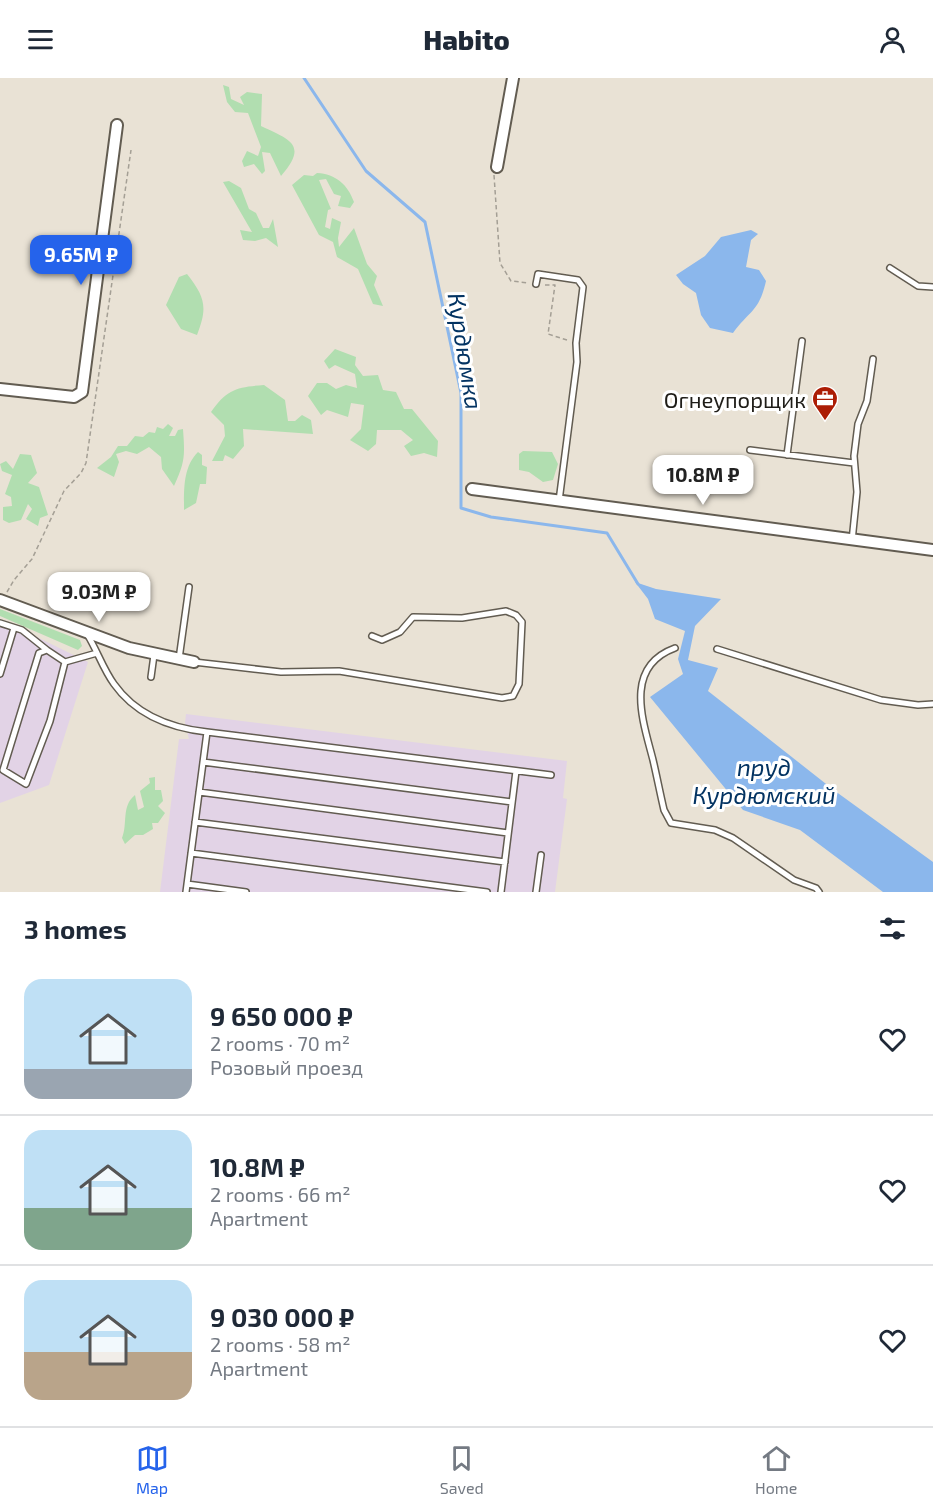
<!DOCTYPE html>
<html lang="en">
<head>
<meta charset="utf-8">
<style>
  :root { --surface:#fff; --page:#f2f2f3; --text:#1f2937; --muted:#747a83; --line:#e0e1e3; --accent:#2563eb }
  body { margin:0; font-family:"Exo 2",sans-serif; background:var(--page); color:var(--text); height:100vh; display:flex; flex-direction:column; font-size:22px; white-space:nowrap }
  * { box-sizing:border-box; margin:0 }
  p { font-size:20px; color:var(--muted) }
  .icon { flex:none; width:33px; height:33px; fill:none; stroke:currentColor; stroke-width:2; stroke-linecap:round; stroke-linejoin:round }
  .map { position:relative; height:814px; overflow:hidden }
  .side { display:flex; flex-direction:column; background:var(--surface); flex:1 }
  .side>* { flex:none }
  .price { position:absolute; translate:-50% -51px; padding:0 14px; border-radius:12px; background:#fff; color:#222; font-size:20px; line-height:39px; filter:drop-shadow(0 2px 3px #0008) }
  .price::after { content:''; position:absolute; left:50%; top:36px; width:18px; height:14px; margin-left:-9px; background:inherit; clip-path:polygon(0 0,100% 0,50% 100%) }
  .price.selected { background:var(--accent); color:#fff }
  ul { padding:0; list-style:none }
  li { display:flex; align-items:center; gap:18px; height:150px; padding:0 24px }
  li+li { border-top:2px solid var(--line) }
  li span { display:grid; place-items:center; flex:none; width:168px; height:120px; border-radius:18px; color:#555 }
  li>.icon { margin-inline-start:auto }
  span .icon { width:72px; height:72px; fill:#fffc; stroke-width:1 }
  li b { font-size:26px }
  h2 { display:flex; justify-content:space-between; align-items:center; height:72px; padding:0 24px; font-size:26px }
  header { display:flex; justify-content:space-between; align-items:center; height:78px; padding:0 24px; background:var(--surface); font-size:27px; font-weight:800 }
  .dock { display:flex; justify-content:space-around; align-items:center; height:84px; border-top:2px solid var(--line); background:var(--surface); font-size:16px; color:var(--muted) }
  .dock a { display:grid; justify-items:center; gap:3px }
  .dock .selected { color:var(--accent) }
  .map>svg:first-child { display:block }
  .industrial { fill:#e2d3e6 }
  .green { fill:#b1deb0 }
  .water { fill:#8bb7ec }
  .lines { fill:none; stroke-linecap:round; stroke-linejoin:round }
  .stream { stroke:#8bb7ec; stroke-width:3 }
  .lane-casing { stroke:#625c51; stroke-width:8 }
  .street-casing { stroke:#625c51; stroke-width:14 }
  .path { stroke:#a49f95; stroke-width:1.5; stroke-dasharray:4.5 3; stroke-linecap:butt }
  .lane { stroke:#fff; stroke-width:5 }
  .street { stroke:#fff; stroke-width:10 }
  .labels { text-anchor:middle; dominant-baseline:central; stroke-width:6; stroke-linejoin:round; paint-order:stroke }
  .poi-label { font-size:22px; fill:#1f1d18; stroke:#fff; text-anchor:end }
  .water-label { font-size:24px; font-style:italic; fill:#033362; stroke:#fff }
</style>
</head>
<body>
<header><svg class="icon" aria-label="menu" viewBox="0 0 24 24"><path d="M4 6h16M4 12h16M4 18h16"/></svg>Habito<svg class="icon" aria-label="person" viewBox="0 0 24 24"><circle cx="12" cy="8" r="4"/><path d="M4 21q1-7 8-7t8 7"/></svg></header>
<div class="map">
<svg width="933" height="814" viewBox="0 0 933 814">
  <rect width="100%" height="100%" fill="#e9e2d5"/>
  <!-- industrial -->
  <path class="industrial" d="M0,541L88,584L49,707L0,725Z
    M186,636L567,683L563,720L567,721L555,814H160L179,661H189L185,645Z"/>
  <!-- green -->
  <path class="green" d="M223,7L229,9L231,21L244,27L240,19L247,14L262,16L261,48C291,62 308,67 281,98L270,75L262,74L265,93L262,96L254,86L244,89L242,83L247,73L258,78L261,69L248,35L235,34L227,24Z
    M317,95C336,96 348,107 354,124L350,130L338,128L341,118L334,116L326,101L319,102L331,131L328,132L325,149L330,151L332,140L341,144L338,160L339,169L354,150L367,186L377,198L374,207L383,228L373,226L358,191L337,179L333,164L319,157L292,107L304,97L313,98Z
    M229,103L241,110L249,131L256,135L263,150H269L273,141L278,169L266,160L255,163L243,162L240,152L252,154L223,104Z
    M187,196C205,219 208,229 197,257L181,251L166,227L179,199Z
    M335,271L356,279L355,287L363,298L378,297L383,312L396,314L404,331H412L438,363L437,379L424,375L411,378L404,368L413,362L401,352H377L376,366L368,373L350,362L361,351L364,327L351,325L348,339L327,332L321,337L308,318L317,305H327L336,311L346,307L357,310L355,296L335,287L329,291L324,283Z
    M264,307L285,322L288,343H295L302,337L311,342L313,356L243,351L244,368L233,381L225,377L223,383H212L225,358L224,347L211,334C227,311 237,309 264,307Z
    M168,346L173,350L169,358H175L178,352L183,351C185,379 185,383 174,408L162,391L161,379L149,369L137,376L126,373L116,376L119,384L114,399L97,390L111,379L118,368H127L135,358L143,359L149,354L155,355L157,349L163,351Z
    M523,373L552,374L558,386L553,402L543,404L529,394L519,392V376Z
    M198,374L202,377V387L207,389L206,406H200L196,425L184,432C184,411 183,389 198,374Z
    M20,376L31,377L37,395L28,405L39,409L48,437L40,440L38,448L26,441L32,431L28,426L21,442L9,445L3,442V429L12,428L11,419L5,416L12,397L2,393L0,386L6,383L13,391Z
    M0,531L80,562L82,568L78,572L0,538Z
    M155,699V712H161L163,723L158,728L165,735L158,745H152L153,751L143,757H135L125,766L122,760C128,746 121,728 135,717L138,732L144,729L140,713L150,705L149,700Z"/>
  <!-- water -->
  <path class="water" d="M751,152L758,156L751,162L746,189L759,192L766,203C759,234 750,232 733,255L710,250L701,237L696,215L683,206L676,197L705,178L721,159Z
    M635,504L656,511L721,521L695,548L688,582L718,590L708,613L835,713L933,784V814H883L800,752L743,732L650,619L683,596L678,581L685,553L655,541L648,521Z"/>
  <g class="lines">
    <!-- stream -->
    <path class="stream" d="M304,0L366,93L425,144L461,315V430L491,439L607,455L638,506"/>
    <defs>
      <path id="lane" d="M890,190L918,208L933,209
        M536,206L538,196L578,202L583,209L576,265L577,284L559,423
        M750,372L854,385
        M787,377L802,263
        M852,463L857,414L854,378L858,346L867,323L873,281
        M0,545L22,552L47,572L39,575L3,692L26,706L50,643L65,584L97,575
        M87,556C97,572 103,591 114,606C136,637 170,650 207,654L186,814
        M675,570C623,589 643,643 653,682C657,699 660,715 664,732L671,745L715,752L733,760L794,802L816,810L819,814
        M717,571L881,622L918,627L933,626
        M47,572L65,584
        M179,581L189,509
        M194,584L281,594L339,593L502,620L513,618L519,606L522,544L516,537L506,533L462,540L413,539L400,554L382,562L372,558
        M0,596L14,550
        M151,599L154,577
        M207,654L551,697
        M203,684L512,724
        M199,714L508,755
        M195,744L505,784
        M191,775L487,814
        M187,806L246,814
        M501,814L516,693
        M536,814L541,777"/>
      <path id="street" d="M497,89L513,0
        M0,311L74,319L82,314L117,47
        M472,411L933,472
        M0,522L129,570L194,584"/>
    </defs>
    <!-- lane casing -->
    <use href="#lane" class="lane-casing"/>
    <!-- street casing -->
    <use href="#street" class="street-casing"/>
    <!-- path -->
    <path class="path" d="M494,97L500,185L511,203L529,205
      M545,207H555L548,256L567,262
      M7,514L14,502L32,481L64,413L81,395L86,385L131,72"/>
    <!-- lane -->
    <use href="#lane" class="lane"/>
    <!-- street -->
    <use href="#street" class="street"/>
  </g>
  <!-- icons -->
  <defs>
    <symbol id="office-pin" viewBox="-11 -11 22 30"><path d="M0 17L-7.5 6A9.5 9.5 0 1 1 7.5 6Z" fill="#ac1d05" stroke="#fff"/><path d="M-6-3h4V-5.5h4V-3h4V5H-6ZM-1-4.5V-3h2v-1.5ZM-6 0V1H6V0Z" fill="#fff"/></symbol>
  </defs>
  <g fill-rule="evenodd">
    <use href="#office-pin" x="810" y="306" width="30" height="40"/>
  </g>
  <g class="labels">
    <!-- poi labels -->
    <g class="poi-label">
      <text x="806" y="321">Огнеупорщик</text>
    </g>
    <!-- water labels -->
    <g class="water-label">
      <text transform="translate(466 273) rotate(81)">Курдюмка</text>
      <text x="764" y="688">пруд<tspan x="764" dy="28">Курдюмский</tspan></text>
    </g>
  </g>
</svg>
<b class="price selected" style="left:81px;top:208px">9.65M ₽</b>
<b class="price" style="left:703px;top:428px">10.8M ₽</b>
<b class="price" style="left:99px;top:545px">9.03M ₽</b>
</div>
<section class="side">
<h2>3 homes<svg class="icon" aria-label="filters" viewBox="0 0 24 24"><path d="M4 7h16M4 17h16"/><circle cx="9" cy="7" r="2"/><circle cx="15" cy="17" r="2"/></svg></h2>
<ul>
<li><span style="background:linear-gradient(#bfe0f5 75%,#9aa5b1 0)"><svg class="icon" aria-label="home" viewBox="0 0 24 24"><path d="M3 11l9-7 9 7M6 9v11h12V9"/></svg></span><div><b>9 650 000 ₽</b><p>2 rooms · 70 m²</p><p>Розовый проезд</p></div><svg class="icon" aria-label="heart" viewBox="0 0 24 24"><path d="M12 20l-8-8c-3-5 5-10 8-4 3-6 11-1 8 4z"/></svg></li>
<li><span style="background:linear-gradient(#bfe0f5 65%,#7fa58c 0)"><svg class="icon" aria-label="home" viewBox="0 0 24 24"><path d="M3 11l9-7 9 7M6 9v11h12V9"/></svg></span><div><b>10.8M ₽</b><p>2 rooms · 66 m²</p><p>Apartment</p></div><svg class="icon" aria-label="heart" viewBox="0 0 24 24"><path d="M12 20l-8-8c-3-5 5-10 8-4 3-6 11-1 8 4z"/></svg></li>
<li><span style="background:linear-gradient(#bfe0f5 60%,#b9a48a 0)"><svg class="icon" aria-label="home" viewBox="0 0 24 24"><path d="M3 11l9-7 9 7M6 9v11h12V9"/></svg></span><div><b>9 030 000 ₽</b><p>2 rooms · 58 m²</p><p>Apartment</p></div><svg class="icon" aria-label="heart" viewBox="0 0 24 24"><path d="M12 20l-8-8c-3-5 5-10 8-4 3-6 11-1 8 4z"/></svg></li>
</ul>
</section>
<nav class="dock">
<a class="selected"><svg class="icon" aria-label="map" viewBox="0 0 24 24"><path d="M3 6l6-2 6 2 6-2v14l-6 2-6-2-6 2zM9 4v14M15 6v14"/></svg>Map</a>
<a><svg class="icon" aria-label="saved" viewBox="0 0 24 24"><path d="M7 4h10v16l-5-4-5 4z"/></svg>Saved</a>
<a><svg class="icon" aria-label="home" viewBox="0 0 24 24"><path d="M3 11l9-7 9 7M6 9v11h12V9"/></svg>Home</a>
</nav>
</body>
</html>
